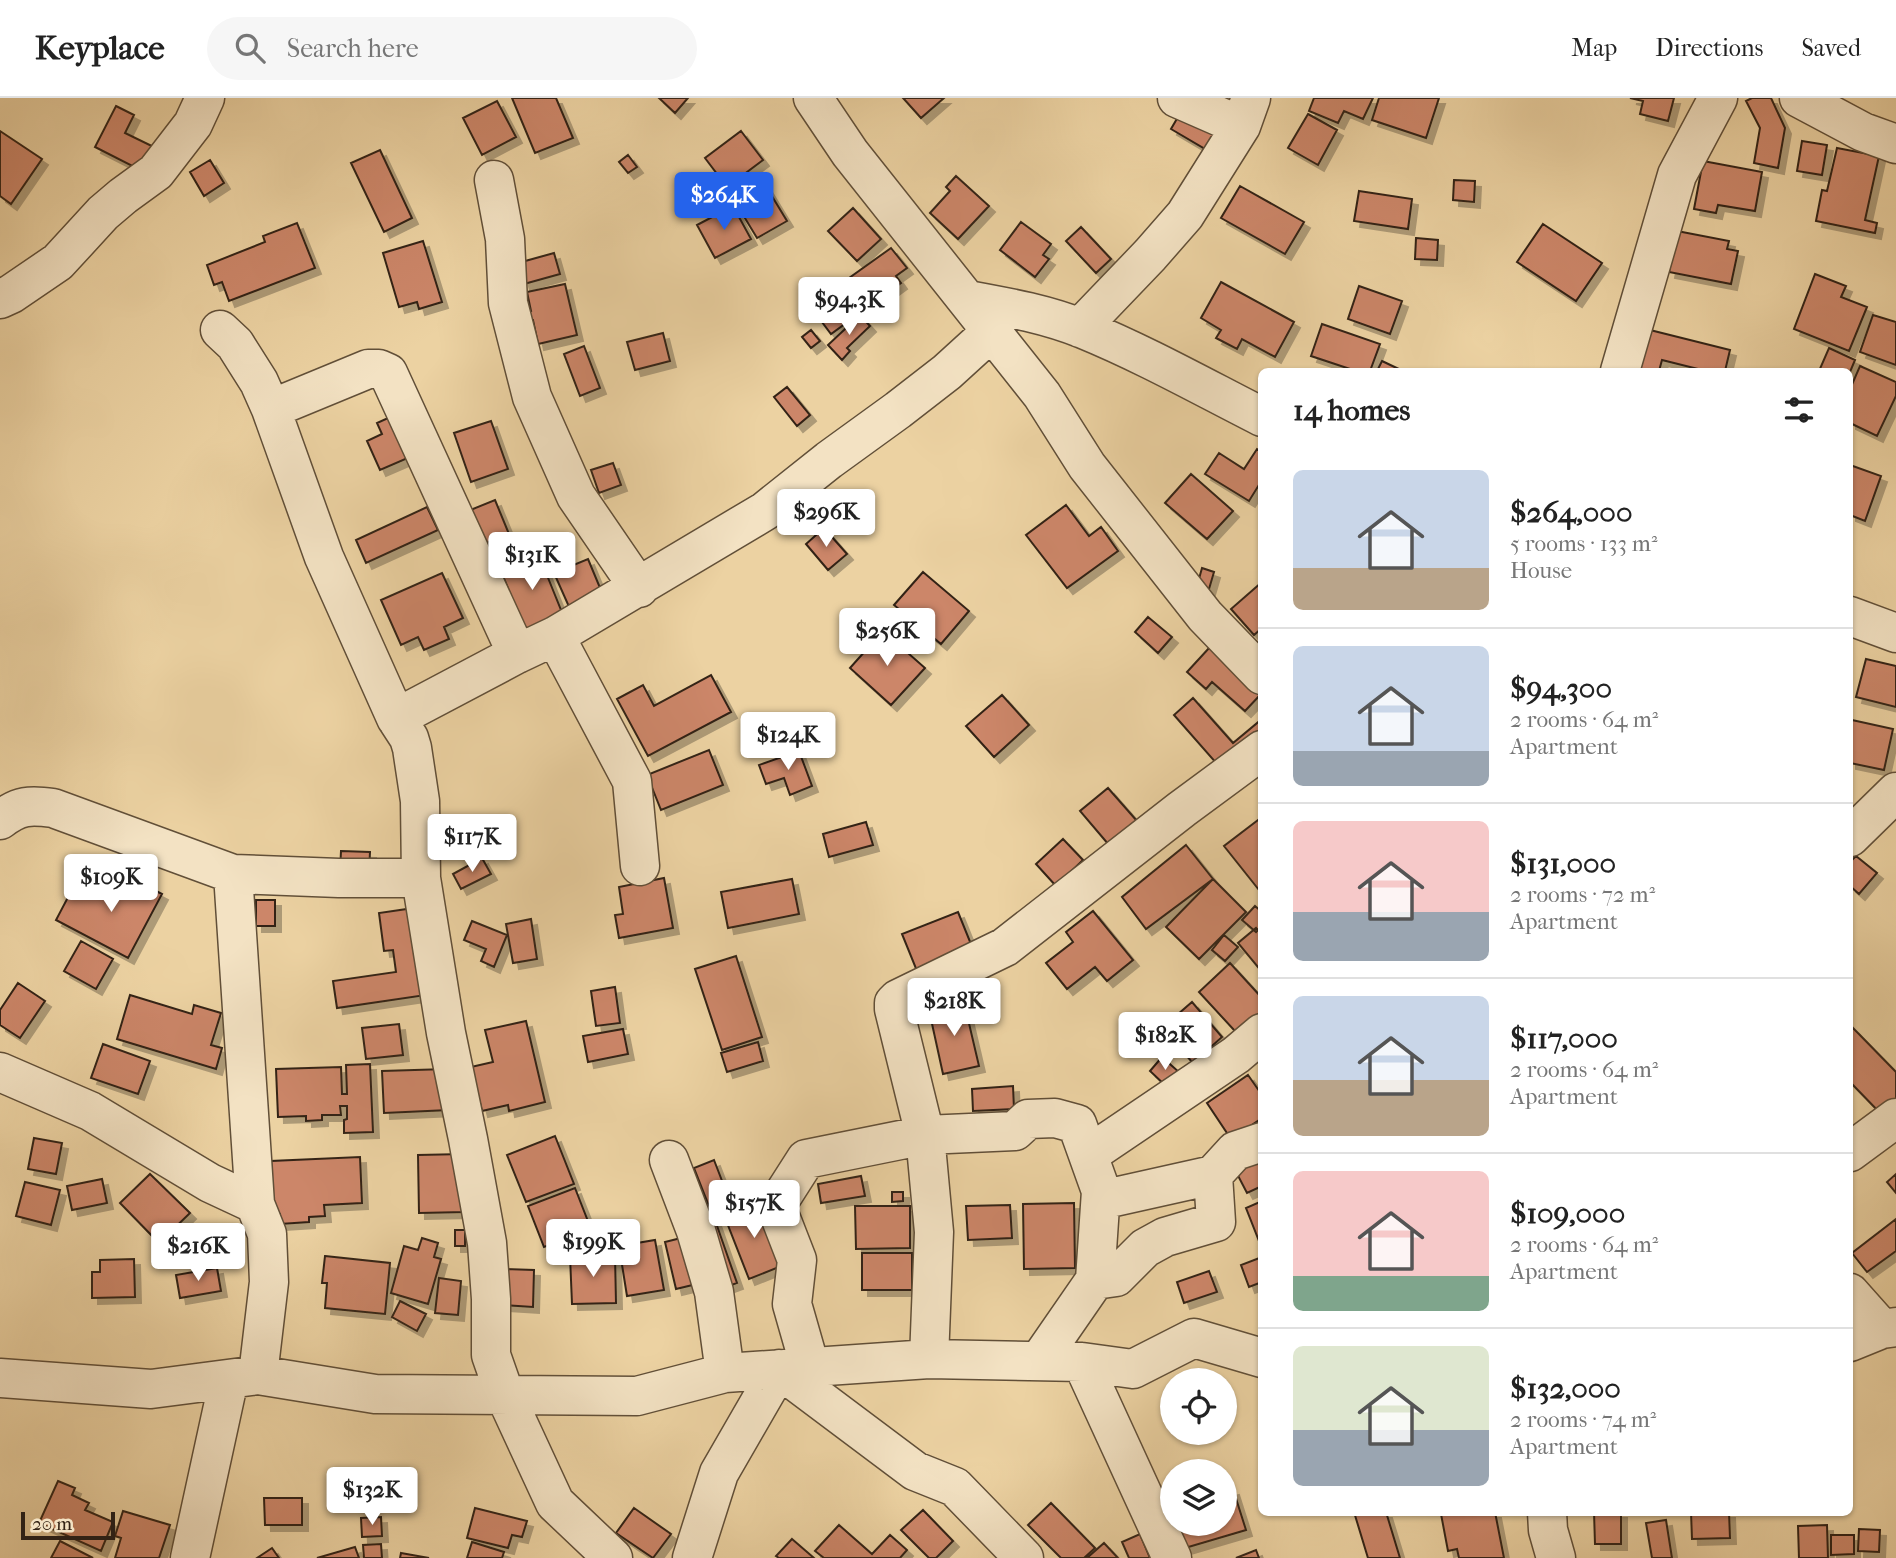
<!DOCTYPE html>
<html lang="en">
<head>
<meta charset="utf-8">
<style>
  :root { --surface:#fff; --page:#f6f6f6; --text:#222; --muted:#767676; --line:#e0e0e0; --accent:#2563eb }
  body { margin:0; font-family:"IM FELL French Canon",serif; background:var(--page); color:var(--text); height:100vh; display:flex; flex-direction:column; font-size:26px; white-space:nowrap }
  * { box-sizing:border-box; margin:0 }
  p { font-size:23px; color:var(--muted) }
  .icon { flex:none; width:38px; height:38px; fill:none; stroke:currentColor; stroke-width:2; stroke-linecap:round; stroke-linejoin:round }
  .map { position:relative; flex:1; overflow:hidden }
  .panel { position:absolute; left:1258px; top:270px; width:595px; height:1148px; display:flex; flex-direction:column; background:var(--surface); border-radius:10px; box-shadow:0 2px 5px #0004 }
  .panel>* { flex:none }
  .buttons { position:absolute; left:1160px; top:1270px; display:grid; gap:14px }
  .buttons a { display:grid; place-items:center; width:77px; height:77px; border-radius:50%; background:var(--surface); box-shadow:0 2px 5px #0004; font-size:35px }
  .scale { position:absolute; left:21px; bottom:18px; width:94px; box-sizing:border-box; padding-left:7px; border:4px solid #332315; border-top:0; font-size:19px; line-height:24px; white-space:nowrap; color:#332315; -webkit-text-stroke:5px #f3e2c3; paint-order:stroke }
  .price { position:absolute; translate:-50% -60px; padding:0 16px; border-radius:7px; background:#fff; color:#222; font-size:23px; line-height:46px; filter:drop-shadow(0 2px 4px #0008) }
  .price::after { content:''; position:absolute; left:50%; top:42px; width:21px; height:16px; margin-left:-10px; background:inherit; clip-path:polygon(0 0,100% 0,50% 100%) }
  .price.current { background:var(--accent); color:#fff }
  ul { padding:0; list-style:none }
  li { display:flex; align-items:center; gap:21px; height:175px; padding:0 35px }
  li+li { border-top:2px solid var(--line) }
  li span { display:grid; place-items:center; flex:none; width:196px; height:140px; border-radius:10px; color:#555 }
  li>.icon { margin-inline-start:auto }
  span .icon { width:84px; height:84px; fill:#fffc; stroke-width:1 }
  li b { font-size:30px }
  h2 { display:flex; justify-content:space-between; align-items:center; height:84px; padding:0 35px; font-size:30px }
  header { display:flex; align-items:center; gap:42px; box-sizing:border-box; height:98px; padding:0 35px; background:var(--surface); border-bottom:2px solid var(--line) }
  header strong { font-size:33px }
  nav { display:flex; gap:38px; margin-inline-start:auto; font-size:24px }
  .search { width:490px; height:63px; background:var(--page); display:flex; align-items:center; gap:18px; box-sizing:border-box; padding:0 24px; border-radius:38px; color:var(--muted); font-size:26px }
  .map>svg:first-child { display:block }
  .building { fill:#cc8669; stroke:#332315; stroke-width:2; filter:url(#shadow) }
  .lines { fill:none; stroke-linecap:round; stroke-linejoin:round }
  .minor-casing { stroke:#614f38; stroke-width:41 }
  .minor { stroke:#f3e2c3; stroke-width:38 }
</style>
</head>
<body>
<header>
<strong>Keyplace</strong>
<div class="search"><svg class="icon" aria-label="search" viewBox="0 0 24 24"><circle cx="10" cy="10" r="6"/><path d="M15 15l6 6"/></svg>Search here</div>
<nav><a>Map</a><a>Directions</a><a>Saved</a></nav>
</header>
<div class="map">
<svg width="1896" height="1460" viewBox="0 0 1896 1460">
  <defs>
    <filter id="shadow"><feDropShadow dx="6" dy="6" stdDeviation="0" flood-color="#0004"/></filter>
  </defs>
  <rect width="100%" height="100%" fill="#ecd2a2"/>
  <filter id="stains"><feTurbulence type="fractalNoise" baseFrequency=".00286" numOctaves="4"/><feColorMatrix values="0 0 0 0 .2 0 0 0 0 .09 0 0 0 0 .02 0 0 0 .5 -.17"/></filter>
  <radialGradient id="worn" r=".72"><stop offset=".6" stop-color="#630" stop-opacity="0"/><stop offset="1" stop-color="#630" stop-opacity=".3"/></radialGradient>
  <!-- building -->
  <path class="building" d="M512,0H556L573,40L535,55Z
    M659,0H688L675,15Z
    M903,0H944L921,20Z
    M1314,0H1373L1363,21L1344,13L1338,25L1309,13Z
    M1379,0H1439L1426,40L1372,22Z
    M1630,0H1674L1668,23L1640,16L1643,3Z
    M1752,0H1771L1785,30L1778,70L1754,65L1760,30L1746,3Z
    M497,3L516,39L482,57L463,20Z
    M116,8L134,17L125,35L160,52L148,76L95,49Z
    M1182,12L1223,35L1212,55L1171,31Z
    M1308,16L1337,32L1318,67L1288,50Z
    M0,33L42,61L11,106L0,98Z
    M741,33L763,62L727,89L705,60Z
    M1802,43L1827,47L1822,77L1797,73Z
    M1837,50L1879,58L1865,122L1877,125L1875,135L1816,123L1822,92L1827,93Z
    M380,52L412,120L384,134L351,65Z
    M628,57L637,69L628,75L619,64Z
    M210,62L224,85L204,98L190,74Z
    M1703,63L1762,74L1755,113L1718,107L1716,115L1694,111Z
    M956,78L989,108L958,141L930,115L950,93L946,89Z
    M1454,82L1475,83L1474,104L1453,102Z
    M764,85L787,123L757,140L734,102Z
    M1240,88L1304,124L1285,156L1221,120Z
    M1359,93L1412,101L1408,131L1354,123Z
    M733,108L751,141L715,160L697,127Z
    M853,110L881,141L857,163L828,133Z
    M1021,124L1051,146L1043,157L1049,161L1035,179L1000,152Z
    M297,125L315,170L229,203L222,184L214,187L207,167L265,144L263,138Z
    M1543,126L1602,165L1576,203L1517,164Z
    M1081,129L1111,161L1096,175L1066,143Z
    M1677,133L1729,143L1727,151L1738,153L1731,186L1669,174Z
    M1416,140L1438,142L1437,162L1415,161Z
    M423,143L442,204L419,211L417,204L399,209L383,155Z
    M891,150L907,170L896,178L901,185L831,236L810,208Z
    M554,155L560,176L524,186L518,165Z
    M1815,176L1846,188L1841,199L1867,209L1849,253L1794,231Z
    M1221,184L1294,224L1275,259L1242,241L1237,251L1216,240L1221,232L1201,220Z
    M565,186L577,237L538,246L533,222L524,223L522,215L531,213L527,194Z
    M1359,188L1402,203L1390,236L1348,221Z
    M860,217L870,228L847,250L850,253L842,262L828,247Z
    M1873,217L1896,224V267L1860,254Z
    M1322,226L1380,246L1370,273H1356L1311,258Z
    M1646,231L1730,252L1725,273H1706L1662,262L1659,273H1645L1636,271Z
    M811,232L820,243L811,250L802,239Z
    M663,235L670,263L635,272L627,244Z
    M584,248L600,290L580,298L564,256Z
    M1829,250L1855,262L1850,274L1819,273Z
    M1382,263L1403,273H1377Z
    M1860,268L1896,284V298L1877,338L1850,325V291Z
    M787,289L810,317L797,328L774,299Z
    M399,315L417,356L380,372L367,343L382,336L377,325Z
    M491,323L508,371L471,384L454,335Z
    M1257,351L1262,354V382L1249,403L1205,376L1219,355L1244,371Z
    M613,365L621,387L599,395L591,372Z
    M1850,367L1881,378L1865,423L1850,417Z
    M1191,376L1233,413L1207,441L1165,405Z
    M495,402L509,436L482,447L468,413Z
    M1066,407L1089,438L1101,429L1118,453L1067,490L1026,437Z
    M427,409L438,432L366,465L356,442Z
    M824,430L847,456L828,472L806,446Z
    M538,455L563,517L525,532L500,471Z
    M588,461L603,497L570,511L554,475Z
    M1202,470L1214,474L1209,491L1197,488Z
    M923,474L969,513L941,546L894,507Z
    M442,475L463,520L444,529L449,541L424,552L418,539L401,547L381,502Z
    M1262,484V530L1254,537L1231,511Z
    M1148,519L1172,539L1158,555L1135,534Z
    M883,533L925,570L891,607L850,570Z
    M1210,549L1261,596L1245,613L1212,584L1206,591L1187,574Z
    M1866,561L1896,568V609L1856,599Z
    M711,577L731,614L648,658L617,601L643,587L654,608Z
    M1002,597L1029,627L994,659L966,628Z
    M1193,600L1233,645L1262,621V644L1225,675L1174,617Z
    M1852,622L1893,631L1884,672L1850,665V633Z
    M709,652L723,687L661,712L647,677Z
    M799,653L812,688L790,697L784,680L766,686L759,667Z
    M1108,690L1137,723L1109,747L1080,713Z
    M1262,719V790L1259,792L1224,748Z
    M866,724L873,747L829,759L823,736Z
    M1063,741L1083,762L1056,788L1036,766Z
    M1186,747L1213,781L1146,831L1122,799Z
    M341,753L370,754L369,775L340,774Z
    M1856,758L1877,775L1859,796L1850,788V764Z
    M482,760L491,776L461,791L453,776Z
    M125,777L162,796L128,860L56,822L77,782L112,801Z
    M664,780L673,830L619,840L615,817L623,816L619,789Z
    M792,781L799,816L728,830L721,794Z
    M1213,781L1246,814L1199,861L1166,829Z
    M256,802H275V828H256Z
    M1255,808L1262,814V827L1256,834L1242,822Z
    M414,810L426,897L337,910L333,883L396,874L393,852L384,853L379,815Z
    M1093,813L1133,862L1107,883L1095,869L1067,891L1046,865L1073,844L1066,834Z
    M958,814L975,856L919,878L902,836Z
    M531,821L537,861L513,865L506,826Z
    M472,823L507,837L494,869L481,863L486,851L464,842Z
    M1256,830L1262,837V874L1238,845Z
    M1224,837L1238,849L1225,863L1212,852Z
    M81,843L113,861L96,891L64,873Z
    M736,858L762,939L722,952L695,871Z
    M1230,865L1262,900V930L1246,945L1199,894Z
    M18,885L45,903L20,940L0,927V912Z
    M615,889L620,925L596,928L591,893Z
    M130,897L192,916L194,907L221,915L211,947L222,950L216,971L117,941Z
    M964,904L979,968L943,976L929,912Z
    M1192,904L1222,939L1193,965L1162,930Z
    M526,923L545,1004L509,1013L508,1007L482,1013L471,969L493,964L485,932Z
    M399,926L403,957L366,961L362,930Z
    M1853,930L1896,974V1010L1885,1020L1850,984V933Z
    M623,931L628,956L588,964L583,938Z
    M758,944L763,963L727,974L721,955Z
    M103,946L150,963L138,996L91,980Z
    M1162,959L1180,975L1167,989L1150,973Z
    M370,966L373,1034L344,1035V1022L347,1021V1008H340L341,1017H322V1022L306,1023V1018L278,1019L276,971L341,969L342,996H347L346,967Z
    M447,971L449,1012L384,1015L382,973Z
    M1248,977L1262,997V1020L1231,1041L1207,1005Z
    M1013,988L1014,1011L973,1013L972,991Z
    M555,1038L574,1086L526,1104L507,1057Z
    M34,1040L62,1045L56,1076L28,1071Z
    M464,1056L465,1114L419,1115L418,1057Z
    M1256,1057L1262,1068V1088L1247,1095L1233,1068Z
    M360,1059L362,1105L324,1107L325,1118L309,1119V1124L280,1126V1116H274L271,1063Z
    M714,1062L729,1101L709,1108L694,1070Z
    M150,1076L190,1115L159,1145L120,1105Z
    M1896,1076V1095L1887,1084Z
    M861,1078L865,1098L821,1105L818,1086Z
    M102,1081L107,1105L72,1112L67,1088Z
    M25,1084L60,1092L51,1127L16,1118Z
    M575,1090L591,1131L544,1149L528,1108Z
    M892,1094H903V1103L892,1104Z
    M758,1103L784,1167L749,1181L724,1117Z
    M1262,1103V1142L1259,1143L1246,1110Z
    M1074,1105L1075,1170L1024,1171L1023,1106Z
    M1010,1107L1012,1140L968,1142L966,1108Z
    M855,1108H910V1150L856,1151Z
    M1896,1121V1153L1867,1174L1852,1155Z
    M715,1122L737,1185L726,1189L704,1126Z
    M455,1132H465V1148H455Z
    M693,1137L705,1184L676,1191L665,1144Z
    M422,1140L438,1145L434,1159L441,1161L428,1206L391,1195L404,1148L418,1152Z
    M655,1142L664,1192L627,1198L619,1148Z
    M862,1155H912V1192H862Z
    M615,1157L616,1205L572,1206L570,1158Z
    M325,1158L390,1165L385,1216L325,1210L327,1185H322Z
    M1262,1159V1184L1249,1189L1241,1167Z
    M134,1161L135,1199L92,1200V1174H100V1162Z
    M217,1170L221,1193L180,1200L176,1177Z
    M505,1171L534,1172L533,1209L503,1207Z
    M1209,1173L1217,1194L1184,1205L1177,1184Z
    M439,1180L461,1183L458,1217L435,1215Z
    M400,1203L426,1216L417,1233L392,1219Z
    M58,1383L75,1390L72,1397L89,1405L85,1412L113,1424L101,1453L39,1425Z
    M1233,1391L1246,1432L1185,1450L1178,1426H1225V1393Z
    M264,1400H302V1427H265Z
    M1051,1405L1095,1450L1084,1460H1061L1028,1427Z
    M475,1410L527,1423L522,1439L512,1437L508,1450L467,1440Z
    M634,1410L671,1436L653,1460L616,1435Z
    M923,1412L953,1443L936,1460H929L901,1432Z
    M123,1413L170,1427L159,1460H115L121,1440L115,1438Z
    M1354,1414H1386L1400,1460H1368Z
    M1449,1414H1495L1504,1460H1459L1457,1451L1448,1453L1441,1416Z
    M1594,1414H1621V1446H1595Z
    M1691,1414H1729L1730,1440L1692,1441Z
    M381,1419L382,1438L362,1439L361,1420Z
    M1666,1422L1672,1460H1652L1646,1425Z
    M839,1427L872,1456L890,1437L907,1452L900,1460H824L815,1453Z
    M1827,1427L1828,1460H1799L1798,1428Z
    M1859,1431L1880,1432L1879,1454L1858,1453Z
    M1140,1436L1150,1460H1129L1122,1444Z
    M1831,1437H1854V1456L1831,1457Z
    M792,1441L814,1460H779L776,1458Z
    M60,1443L93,1460H51Z
    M472,1444L504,1454L502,1460H467Z
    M1104,1445L1118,1460H1087Z
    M381,1446L382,1460H364L363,1447Z
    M355,1449L359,1460H317Z
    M272,1450L279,1460H257Z
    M1256,1452L1259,1460H1236Z
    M401,1455L429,1460H400Z"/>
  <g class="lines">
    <defs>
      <path id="minor" d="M813,0L850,55L1042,297L1087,368L1205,518L1262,577
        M1177,0L1241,28
        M1799,0L1863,34L1896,46
        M494,82L505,141L508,205L532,299L576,398L639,490
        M0,201L11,196L58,164L103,115L123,98L156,74L193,26L205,0
        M968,202C1006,209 1046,216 1083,231C1144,256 1203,289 1262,319
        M1080,230L1150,157L1185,117L1241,28L1251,0
        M1620,273L1677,77L1718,0
        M271,311L368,271H379L388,275L517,556
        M1850,518L1896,535
        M555,538L632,683L640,768
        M396,620L517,556L555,538L765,413L829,362L898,312L947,274L992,233
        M0,722C19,707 30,707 53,710L233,776L339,780H421L420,703L412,650L409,640L396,620L324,459L271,311L259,284L235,246L220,232
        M1850,739L1896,694
        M233,776L255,1106
        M421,780L446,935L468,1041L487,1145L491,1201V1257L505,1297L555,1405L613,1460
        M0,974L90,1013L210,1085L255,1106L267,1136L269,1184L258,1277
        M1850,1054L1896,1020
        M1088,1057L1236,957L1262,935
        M669,1062L696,1133L714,1194L725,1275
        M1101,1102L1213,1077
        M1095,1182L1116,1179L1145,1150L1165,1139L1216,1124L1213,1077L1235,1053L1262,1044
        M1850,1195L1882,1231
        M1850,1244L1882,1231L1896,1229
        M929,1261L934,1134L925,1037L894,911V905L898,901L1005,849L1182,711L1262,652
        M1082,1264L1133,1271L1194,1240L1262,1260
        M810,1269L792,1206L797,1162L776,1108L806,1061L925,1037L1015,1033L1028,1021L1055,1020L1077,1026L1101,1093L1095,1182L1039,1263
        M0,1280L151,1291L258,1277L375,1296L637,1298L725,1275L929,1261L1082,1264L1172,1460
        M1547,1414L1548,1432L1556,1460
        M190,1460L229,1281
        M692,1460L719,1375L779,1271L915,1373L955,1389L1024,1460"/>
    </defs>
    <!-- minor casing -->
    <use href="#minor" class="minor-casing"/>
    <!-- minor -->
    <use href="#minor" class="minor"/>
  </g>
  <rect width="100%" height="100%" filter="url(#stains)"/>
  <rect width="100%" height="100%" fill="url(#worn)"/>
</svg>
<div class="buttons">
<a><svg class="icon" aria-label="locate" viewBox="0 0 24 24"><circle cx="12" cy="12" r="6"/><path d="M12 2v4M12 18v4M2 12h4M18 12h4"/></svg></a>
<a><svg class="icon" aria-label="layers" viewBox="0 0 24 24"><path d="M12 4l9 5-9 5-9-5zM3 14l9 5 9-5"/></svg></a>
</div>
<div class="scale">20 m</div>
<b class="price current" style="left:724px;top:134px">$264K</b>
<b class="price" style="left:849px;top:239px">$94.3K</b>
<b class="price" style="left:826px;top:451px">$296K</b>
<b class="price" style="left:532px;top:494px">$131K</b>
<b class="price" style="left:887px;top:570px">$256K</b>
<b class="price" style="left:788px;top:674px">$124K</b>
<b class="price" style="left:472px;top:776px">$117K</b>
<b class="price" style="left:111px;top:816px">$109K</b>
<b class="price" style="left:954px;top:940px">$218K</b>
<b class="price" style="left:1165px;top:974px">$182K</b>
<b class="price" style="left:754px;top:1142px">$157K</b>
<b class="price" style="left:593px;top:1181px">$199K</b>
<b class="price" style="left:198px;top:1185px">$216K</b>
<b class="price" style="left:372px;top:1429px">$132K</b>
<section class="panel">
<h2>14 homes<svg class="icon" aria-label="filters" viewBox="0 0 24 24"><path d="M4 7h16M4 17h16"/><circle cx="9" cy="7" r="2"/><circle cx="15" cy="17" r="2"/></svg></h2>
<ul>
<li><span style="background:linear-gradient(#c9d6e8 70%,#b9a48a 0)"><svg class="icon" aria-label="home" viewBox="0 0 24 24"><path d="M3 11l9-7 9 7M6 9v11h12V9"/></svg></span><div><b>$264,000</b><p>5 rooms · 133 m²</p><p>House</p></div></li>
<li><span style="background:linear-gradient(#c9d6e8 75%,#9aa5b1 0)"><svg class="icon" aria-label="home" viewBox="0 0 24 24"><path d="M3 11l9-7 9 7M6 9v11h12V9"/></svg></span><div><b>$94,300</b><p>2 rooms · 64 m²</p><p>Apartment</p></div></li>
<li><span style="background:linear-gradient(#f6c9c9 65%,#9aa5b1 0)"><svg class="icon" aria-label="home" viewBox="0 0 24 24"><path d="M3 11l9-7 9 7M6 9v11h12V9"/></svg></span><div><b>$131,000</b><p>2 rooms · 72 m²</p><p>Apartment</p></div></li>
<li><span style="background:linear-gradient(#c9d6e8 60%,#b9a48a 0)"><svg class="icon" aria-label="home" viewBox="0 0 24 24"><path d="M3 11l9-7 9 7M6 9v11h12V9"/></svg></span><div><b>$117,000</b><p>2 rooms · 64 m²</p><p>Apartment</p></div></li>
<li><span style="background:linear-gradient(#f6c9c9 75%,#7fa58c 0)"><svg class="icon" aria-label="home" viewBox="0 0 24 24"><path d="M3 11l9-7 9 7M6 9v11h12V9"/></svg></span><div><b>$109,000</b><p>2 rooms · 64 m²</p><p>Apartment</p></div></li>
<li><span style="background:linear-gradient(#dfe7d0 60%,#9aa5b1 0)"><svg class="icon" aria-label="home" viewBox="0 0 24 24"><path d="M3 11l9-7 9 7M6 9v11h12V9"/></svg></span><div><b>$132,000</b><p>2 rooms · 74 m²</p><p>Apartment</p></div></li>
</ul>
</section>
</div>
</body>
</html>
